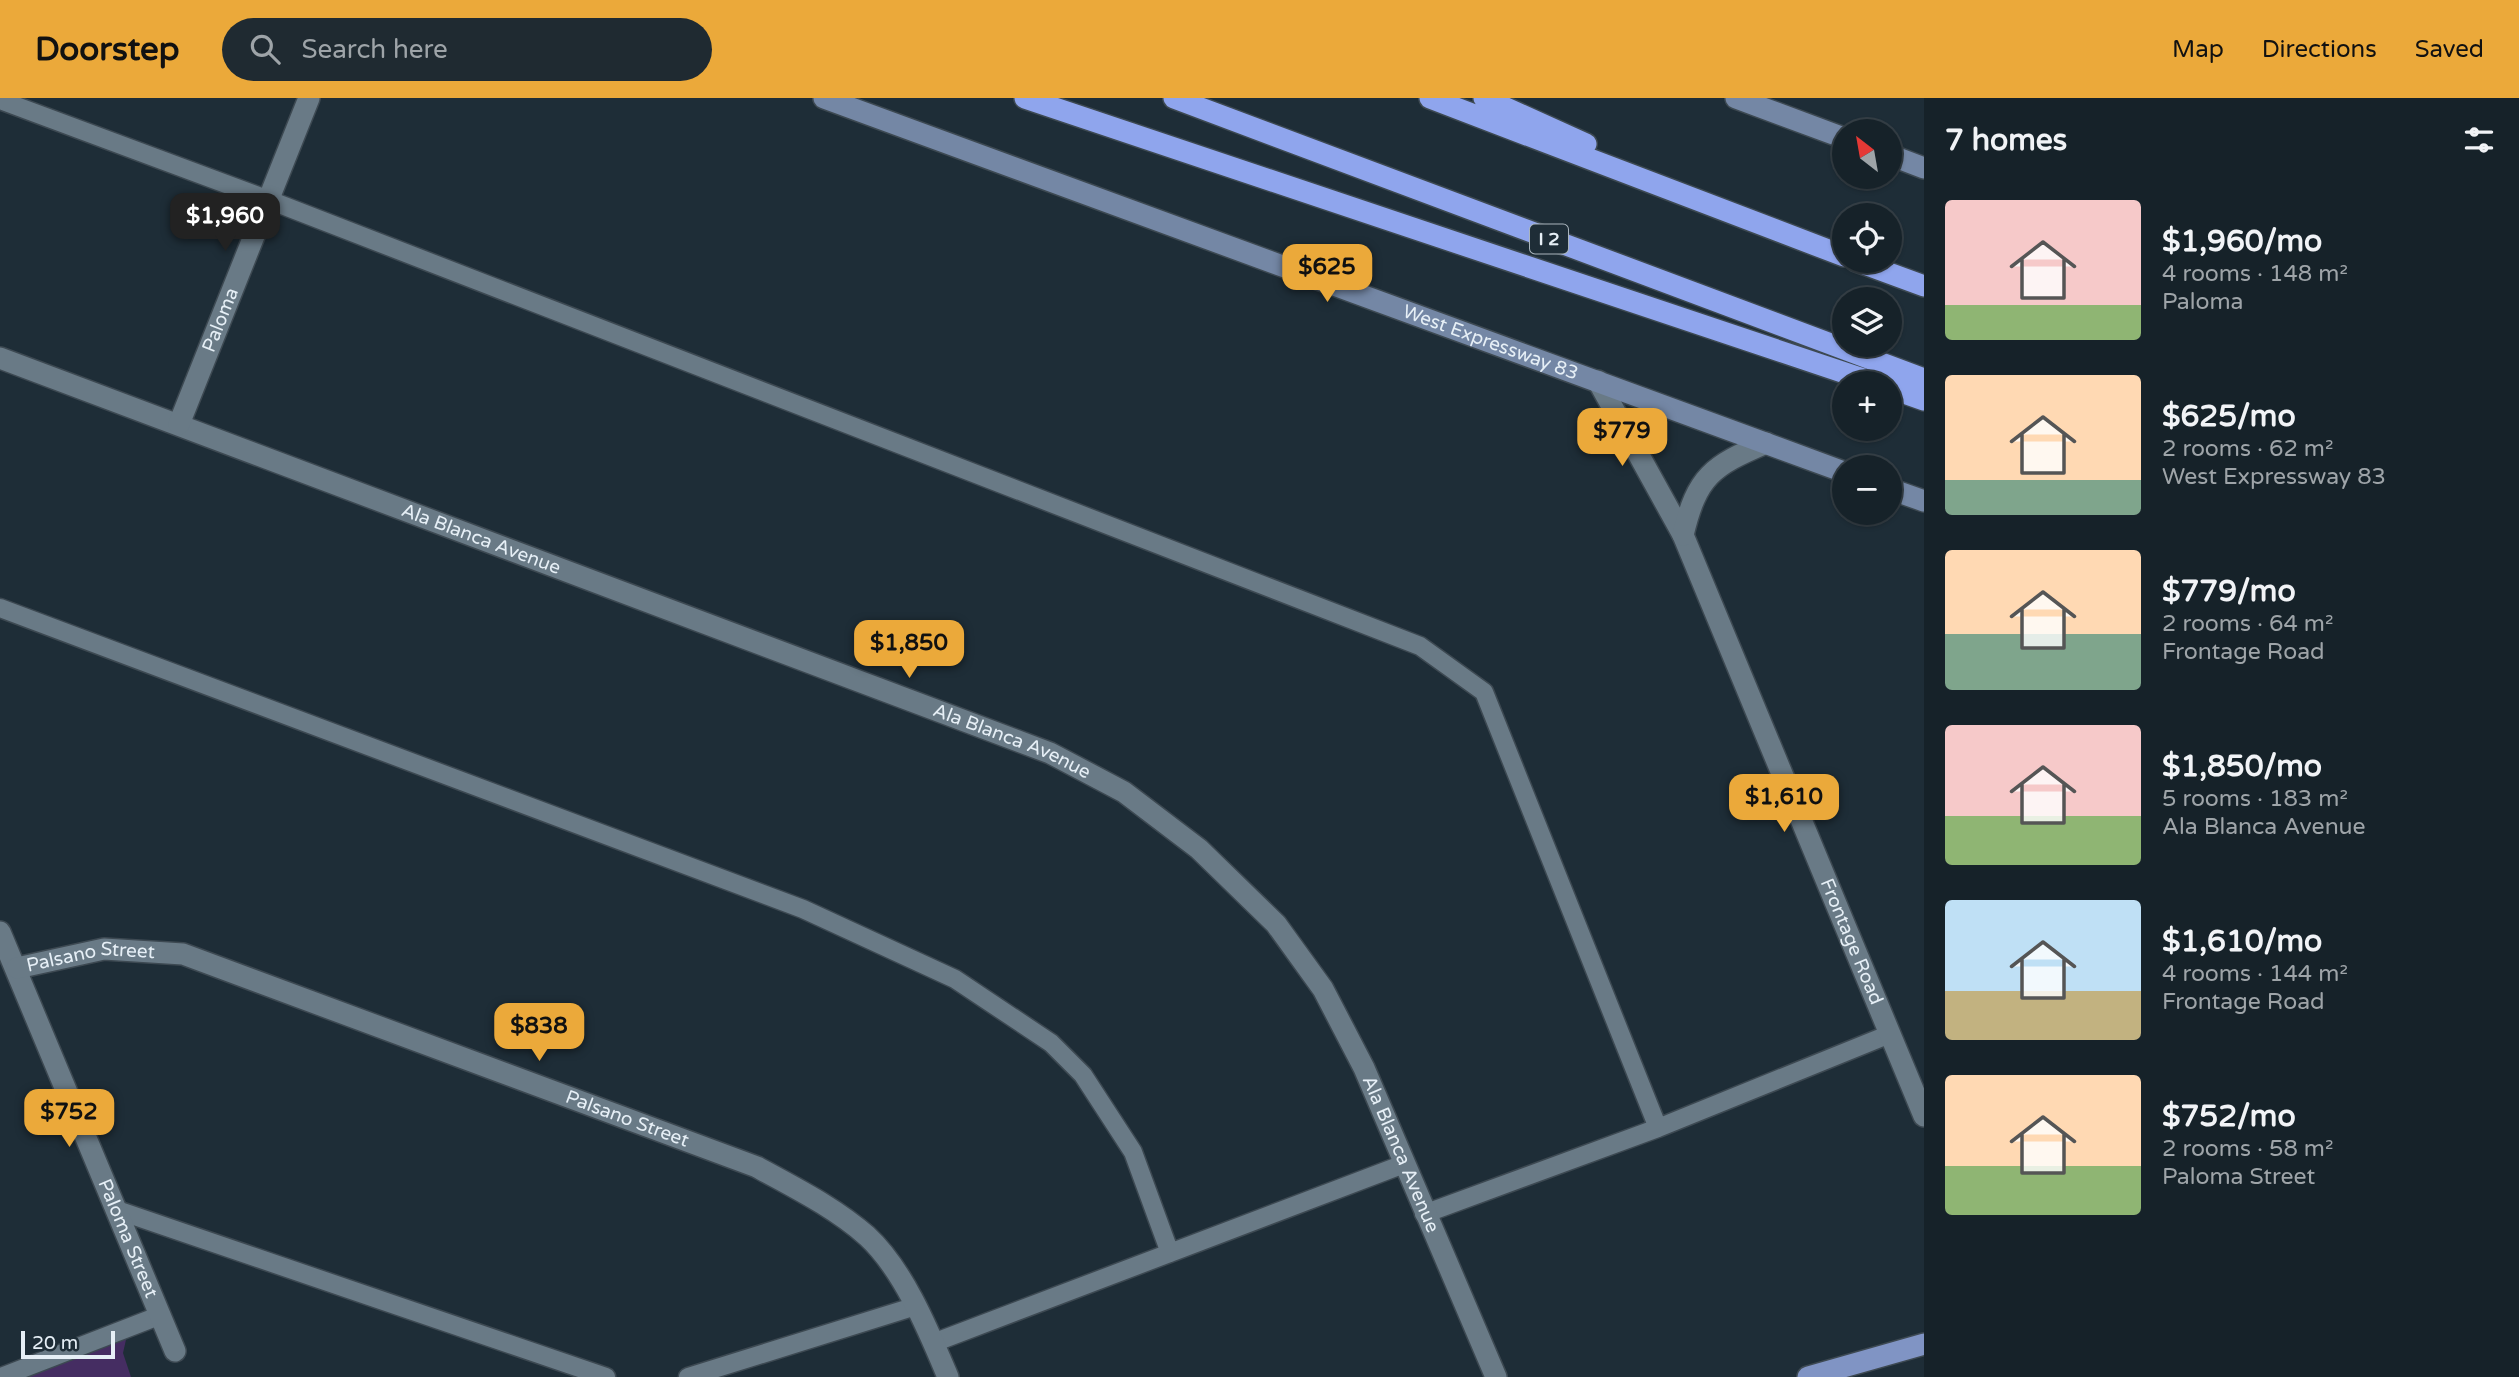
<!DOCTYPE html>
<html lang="en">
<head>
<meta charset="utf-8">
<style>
  :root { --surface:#162229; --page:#1f2a31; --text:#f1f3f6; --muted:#9ea4a8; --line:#353f46; --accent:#eba93a }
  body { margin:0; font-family:"Varela Round",sans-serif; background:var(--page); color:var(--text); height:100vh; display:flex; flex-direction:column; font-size:26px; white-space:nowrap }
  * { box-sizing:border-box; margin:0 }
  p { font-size:23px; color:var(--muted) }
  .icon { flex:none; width:38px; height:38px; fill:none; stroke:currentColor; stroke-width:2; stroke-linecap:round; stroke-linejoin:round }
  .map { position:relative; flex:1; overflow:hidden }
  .details { display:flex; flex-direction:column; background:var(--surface); width:595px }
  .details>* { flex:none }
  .needle { width:46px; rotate:329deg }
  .buttons { position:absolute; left:1832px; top:21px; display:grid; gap:14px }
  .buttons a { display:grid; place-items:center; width:70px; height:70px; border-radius:50%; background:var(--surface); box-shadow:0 2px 5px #0004,0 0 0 2px var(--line); font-size:35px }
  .scale { position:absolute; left:21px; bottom:18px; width:94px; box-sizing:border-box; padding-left:7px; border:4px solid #e6eff6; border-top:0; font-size:19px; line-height:24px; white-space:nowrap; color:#e6eff6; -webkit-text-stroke:5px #1e2d37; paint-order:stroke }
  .price { position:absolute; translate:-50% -60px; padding:0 16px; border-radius:14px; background:var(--accent); color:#111; font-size:23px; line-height:46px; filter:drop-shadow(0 2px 4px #0008) }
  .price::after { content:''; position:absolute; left:50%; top:42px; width:21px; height:16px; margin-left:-10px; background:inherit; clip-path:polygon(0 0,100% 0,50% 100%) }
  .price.on { background:#222; color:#fff }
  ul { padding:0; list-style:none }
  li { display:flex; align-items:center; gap:21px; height:175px; padding:0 21px }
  li span { display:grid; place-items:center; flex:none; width:196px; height:140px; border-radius:7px; color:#555 }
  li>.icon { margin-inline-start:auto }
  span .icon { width:84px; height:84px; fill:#fffc; stroke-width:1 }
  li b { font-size:30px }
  h2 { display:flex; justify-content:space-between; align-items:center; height:84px; padding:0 21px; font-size:30px }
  header { display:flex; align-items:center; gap:42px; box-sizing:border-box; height:98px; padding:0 35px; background:var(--accent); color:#111 }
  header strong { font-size:33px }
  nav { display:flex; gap:38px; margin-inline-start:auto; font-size:24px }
  .search { width:490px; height:63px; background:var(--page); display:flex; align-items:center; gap:18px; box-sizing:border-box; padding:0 24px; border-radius:38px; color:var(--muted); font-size:26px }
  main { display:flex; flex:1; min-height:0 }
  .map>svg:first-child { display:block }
  .green { fill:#452d62 }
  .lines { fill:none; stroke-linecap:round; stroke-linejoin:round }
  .lane-casing { stroke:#3d4952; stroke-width:21 }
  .street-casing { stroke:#3d4952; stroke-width:24 }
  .secondary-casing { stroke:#3d4952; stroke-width:24 }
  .primary-casing { stroke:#3d4952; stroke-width:24 }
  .highway-casing { stroke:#3d4952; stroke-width:24 }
  .lane { stroke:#697a86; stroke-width:18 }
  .street { stroke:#697a86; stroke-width:21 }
  .secondary { stroke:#7487a5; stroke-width:21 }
  .primary { stroke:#8094c4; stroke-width:21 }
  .highway { stroke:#8fa5ed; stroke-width:21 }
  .labels { text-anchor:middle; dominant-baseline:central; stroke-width:6; stroke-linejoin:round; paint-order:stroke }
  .shield { fill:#1e2d37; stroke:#aab5bd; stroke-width:2 }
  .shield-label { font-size:18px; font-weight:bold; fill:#e6eff6 }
  .street-label { font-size:19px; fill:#e6eff6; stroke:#1e2d37 }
</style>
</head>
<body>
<header>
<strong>Doorstep</strong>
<div class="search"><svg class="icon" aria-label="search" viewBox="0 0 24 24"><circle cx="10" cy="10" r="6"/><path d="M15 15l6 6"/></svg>Search here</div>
<nav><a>Map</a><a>Directions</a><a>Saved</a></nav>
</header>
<main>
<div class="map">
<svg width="1924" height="1279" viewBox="0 0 1924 1279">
  <rect width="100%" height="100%" fill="#1e2d37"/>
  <!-- green -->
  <path class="green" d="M130,1224L123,1255L131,1279H0Z"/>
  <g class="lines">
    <defs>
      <path id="lane" d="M0,2L269,102L1420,548L1484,594L1658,1030
        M0,510L803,811L955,881L1051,945L1083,977L1133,1054L1170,1155
        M117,1112L606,1279
        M1424,1116L1658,1030L1890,936
        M933,1245L1404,1066
        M1,1279L161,1217
        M688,1279L916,1208"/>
      <g id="street">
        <path id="s1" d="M0,260L1050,655L1124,694L1199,751L1276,826L1323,891L1364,970L1496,1279"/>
        <path id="s2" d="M1598,283L1683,437L1924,1018"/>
        <path id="s3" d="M179,326L309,0"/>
        <path d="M1683,437C1697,378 1712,368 1766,345"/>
        <path id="s4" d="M0,834L175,1253"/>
        <path id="s5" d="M17,870L104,851L183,856L757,1069C795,1090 834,1109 867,1138C904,1172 929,1234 948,1279"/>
      </g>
      <g id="secondary">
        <path id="s6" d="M824,0L1844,374"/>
        <path d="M1736,0L1844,40"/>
        <path d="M1890,57L1924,70"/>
        <path d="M1890,391L1924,403"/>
      </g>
      <path id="primary" d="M1808,1279L1924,1246"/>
      <path id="highway" d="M1025,0L1875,285
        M1174,0L1924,281
        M1430,0L1844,158
        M1484,0L1586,46
        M1856,163L1924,188
        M1890,290L1924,302"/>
    </defs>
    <!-- lane casing -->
    <use href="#lane" class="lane-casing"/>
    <!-- street casing -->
    <use href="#street" class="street-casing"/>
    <!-- secondary casing -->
    <use href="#secondary" class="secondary-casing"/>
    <!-- primary casing -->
    <use href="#primary" class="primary-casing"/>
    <!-- highway casing -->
    <use href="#highway" class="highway-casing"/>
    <!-- lane -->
    <use href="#lane" class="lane"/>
    <!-- street -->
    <use href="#street" class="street"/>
    <!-- secondary -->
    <use href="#secondary" class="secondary"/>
    <!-- primary -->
    <use href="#primary" class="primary"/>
    <!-- highway -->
    <use href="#highway" class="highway"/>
  </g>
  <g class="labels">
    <!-- shield labels -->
    <rect class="shield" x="1530" y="126.5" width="38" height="29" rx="5"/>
    <g class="shield-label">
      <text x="1549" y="141">I 2</text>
    </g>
    <!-- street labels -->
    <g class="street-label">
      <text stroke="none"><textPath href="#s3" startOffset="112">Paloma</textPath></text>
      <text stroke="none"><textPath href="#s6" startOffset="710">West Expressway 83</textPath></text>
      <text stroke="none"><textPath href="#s1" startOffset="514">Ala Blanca Avenue</textPath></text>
      <text stroke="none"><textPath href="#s1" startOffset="1082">Ala Blanca Avenue</textPath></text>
      <text stroke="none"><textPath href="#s2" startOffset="616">Frontage Road</textPath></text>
      <text stroke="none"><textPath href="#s5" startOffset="75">Palsano Street</textPath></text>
      <text stroke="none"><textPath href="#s5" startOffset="642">Palsano Street</textPath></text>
      <text stroke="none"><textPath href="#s1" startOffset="1670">Ala Blanca Avenue</textPath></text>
      <text stroke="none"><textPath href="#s4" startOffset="332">Paloma Street</textPath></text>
    </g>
  </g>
</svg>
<div class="buttons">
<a><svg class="needle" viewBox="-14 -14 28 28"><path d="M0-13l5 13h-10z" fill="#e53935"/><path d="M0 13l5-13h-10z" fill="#9ea4a8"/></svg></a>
<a><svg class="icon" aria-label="locate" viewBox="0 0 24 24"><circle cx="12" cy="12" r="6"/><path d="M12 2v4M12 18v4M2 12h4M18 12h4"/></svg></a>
<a><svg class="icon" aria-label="layers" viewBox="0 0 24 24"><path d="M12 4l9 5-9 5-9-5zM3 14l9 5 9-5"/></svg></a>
<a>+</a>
<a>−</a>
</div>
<div class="scale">20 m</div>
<b class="price on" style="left:225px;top:155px">$1,960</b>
<b class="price" style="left:1327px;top:206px">$625</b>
<b class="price" style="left:1622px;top:370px">$779</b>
<b class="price" style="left:909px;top:582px">$1,850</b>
<b class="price" style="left:1784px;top:736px">$1,610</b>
<b class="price" style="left:539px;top:965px">$838</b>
<b class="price" style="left:69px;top:1051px">$752</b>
</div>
<section class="details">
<h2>7 homes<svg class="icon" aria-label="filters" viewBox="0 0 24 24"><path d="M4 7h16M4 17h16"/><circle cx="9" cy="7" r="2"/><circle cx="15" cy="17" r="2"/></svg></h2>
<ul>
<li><span style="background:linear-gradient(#f6c9c9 75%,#8fb573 0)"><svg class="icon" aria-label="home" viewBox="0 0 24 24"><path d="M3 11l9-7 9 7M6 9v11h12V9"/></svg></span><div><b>$1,960/mo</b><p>4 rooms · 148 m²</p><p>Paloma</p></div></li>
<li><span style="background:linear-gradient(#ffd9b3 75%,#7fa58c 0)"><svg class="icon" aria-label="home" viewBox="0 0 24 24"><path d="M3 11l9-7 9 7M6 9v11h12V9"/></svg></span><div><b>$625/mo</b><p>2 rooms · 62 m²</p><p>West Expressway 83</p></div></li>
<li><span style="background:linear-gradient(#ffd9b3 60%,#7fa58c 0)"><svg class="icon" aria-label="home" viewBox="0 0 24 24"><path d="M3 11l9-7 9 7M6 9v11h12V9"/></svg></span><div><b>$779/mo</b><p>2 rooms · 64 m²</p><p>Frontage Road</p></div></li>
<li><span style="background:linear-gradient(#f6c9c9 65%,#8fb573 0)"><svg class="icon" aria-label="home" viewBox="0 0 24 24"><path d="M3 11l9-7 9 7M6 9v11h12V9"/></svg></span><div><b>$1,850/mo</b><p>5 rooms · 183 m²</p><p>Ala Blanca Avenue</p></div></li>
<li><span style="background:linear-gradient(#bfe0f5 65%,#c2b280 0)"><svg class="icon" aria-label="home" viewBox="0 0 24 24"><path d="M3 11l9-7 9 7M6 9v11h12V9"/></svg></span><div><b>$1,610/mo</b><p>4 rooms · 144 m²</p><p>Frontage Road</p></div></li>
<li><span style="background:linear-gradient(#ffd9b3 65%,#8fb573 0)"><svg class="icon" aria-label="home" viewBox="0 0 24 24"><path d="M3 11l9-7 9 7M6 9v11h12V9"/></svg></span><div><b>$752/mo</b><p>2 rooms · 58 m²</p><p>Paloma Street</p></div></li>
</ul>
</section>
</main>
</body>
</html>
